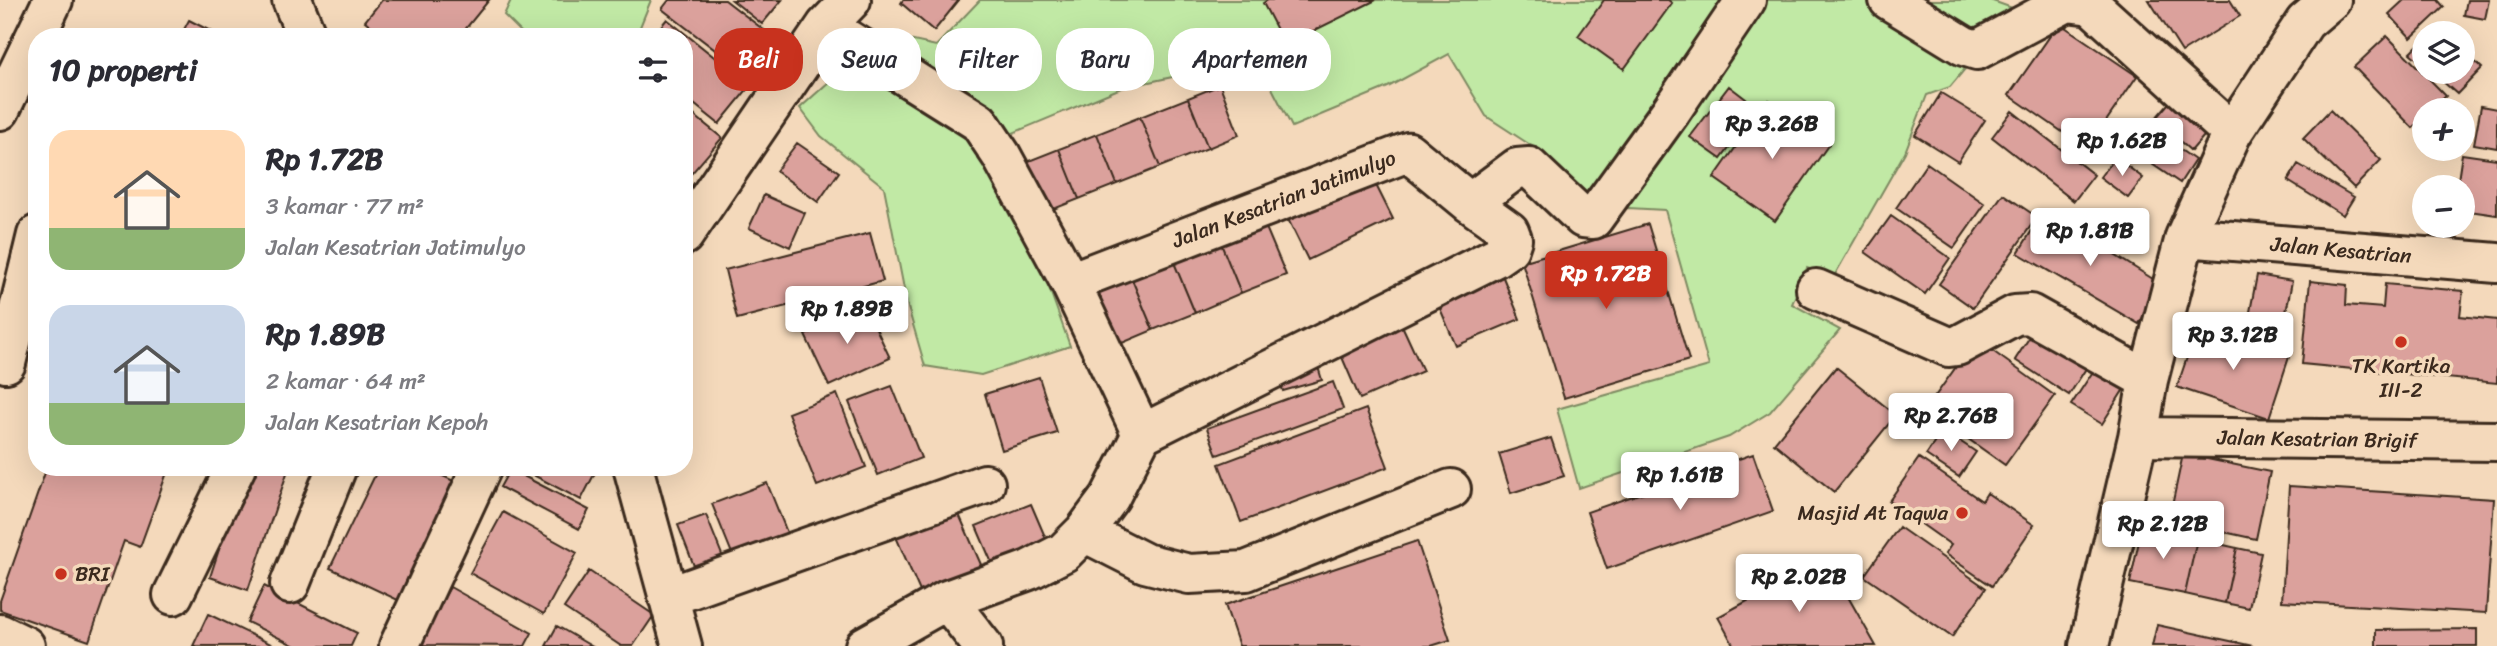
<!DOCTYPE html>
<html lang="id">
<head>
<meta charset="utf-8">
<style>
  :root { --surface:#fff; --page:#f7f7f7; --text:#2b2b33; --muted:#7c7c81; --accent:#c8321e }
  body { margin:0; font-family:Sriracha,sans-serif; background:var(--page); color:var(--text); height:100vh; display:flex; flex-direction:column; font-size:26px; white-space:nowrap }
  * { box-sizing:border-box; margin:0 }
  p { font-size:23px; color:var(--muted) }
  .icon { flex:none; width:38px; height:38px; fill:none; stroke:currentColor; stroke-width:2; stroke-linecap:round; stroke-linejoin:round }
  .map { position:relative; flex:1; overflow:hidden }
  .panel { position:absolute; left:28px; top:28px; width:665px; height:448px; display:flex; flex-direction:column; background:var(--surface); border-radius:28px; box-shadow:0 7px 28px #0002 }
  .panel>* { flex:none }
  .top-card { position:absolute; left:714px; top:28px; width:665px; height:63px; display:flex; gap:14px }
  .tools { position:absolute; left:2412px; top:21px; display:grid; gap:14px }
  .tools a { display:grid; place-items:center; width:63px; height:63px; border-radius:50%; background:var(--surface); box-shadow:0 7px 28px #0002; font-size:35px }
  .price { position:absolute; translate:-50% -60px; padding:0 16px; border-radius:7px; background:#fff; color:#222; font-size:23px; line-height:46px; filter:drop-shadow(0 2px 4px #0008) }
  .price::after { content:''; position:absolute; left:50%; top:42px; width:21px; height:16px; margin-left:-10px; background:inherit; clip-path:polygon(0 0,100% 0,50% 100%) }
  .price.active { background:var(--accent); color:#fff }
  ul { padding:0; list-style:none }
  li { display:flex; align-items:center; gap:21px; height:175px; padding:0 21px }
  li span { display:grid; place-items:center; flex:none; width:196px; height:140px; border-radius:21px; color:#555 }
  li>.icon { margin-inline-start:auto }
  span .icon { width:84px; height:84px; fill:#fffc; stroke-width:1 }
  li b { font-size:30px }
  h2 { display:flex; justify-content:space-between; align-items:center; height:84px; padding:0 21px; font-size:30px }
  .chip { padding:0 24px; border-radius:28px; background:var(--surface); box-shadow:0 7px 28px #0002; font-size:24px; line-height:63px }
  .chip.active { background:var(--accent); color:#fff }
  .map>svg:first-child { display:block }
  .green { fill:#c1e9a5; stroke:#7e8a62; stroke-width:2 }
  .building { fill:#dba19c; stroke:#3b2a1e; stroke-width:2 }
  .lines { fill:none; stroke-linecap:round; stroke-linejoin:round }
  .minor-casing { stroke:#3b2a1e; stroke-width:44 }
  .highway-casing { stroke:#3b2a1e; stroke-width:44 }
  .minor { stroke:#f4d9bb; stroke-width:38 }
  .highway { stroke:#f4d9bb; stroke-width:38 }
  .poi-dot { fill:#c8321e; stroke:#f4d9bb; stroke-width:2.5 }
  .labels { text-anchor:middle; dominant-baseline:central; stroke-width:7; stroke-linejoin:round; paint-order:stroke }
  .street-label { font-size:21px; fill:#3b2a1e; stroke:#f4d9bb }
  .poi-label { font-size:21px; fill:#3b2a1e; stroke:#f4d9bb }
</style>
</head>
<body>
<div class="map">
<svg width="2497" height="646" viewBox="0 0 2497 646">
  <rect width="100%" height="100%" fill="#f4d9bb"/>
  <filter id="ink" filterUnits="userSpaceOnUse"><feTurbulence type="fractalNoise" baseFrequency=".0143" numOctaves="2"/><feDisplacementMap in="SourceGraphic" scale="14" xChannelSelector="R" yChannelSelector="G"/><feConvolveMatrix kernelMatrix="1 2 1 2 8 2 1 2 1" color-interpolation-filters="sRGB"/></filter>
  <g filter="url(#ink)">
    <!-- green -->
    <path class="green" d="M511,0H651L636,37H526L504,15Z
      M980,0H1990L2015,9L1950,87L1927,95L1905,152L1833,278L1807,268L1792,304L1840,330L1770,412L1729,437L1579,488L1557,409L1709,366L1665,210L1628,208L1574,214L1541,152L1486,116L1449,54L1388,87L1292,127L1257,59L1121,88L996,140L1070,346L981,375L925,366L907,304L884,187L821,136L800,108L882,34L936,46Z"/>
    <!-- building -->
    <path class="building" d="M382,0H489L459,37H385L365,21Z
      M669,0H725L777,40L749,76L662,9Z
      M732,0H782L762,24Z
      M903,0H959L934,31L901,3Z
      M1268,0H1376L1285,45L1263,3Z
      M1604,0H1668L1672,3L1624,69L1578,36Z
      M2149,0H2230L2240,16L2182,52Z
      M2404,0H2438L2444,7L2411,38L2389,14Z
      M2467,0H2489L2485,19L2464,15Z
      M667,19L750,86L719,124L684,96V37H652Z
      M189,20L222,37H180Z
      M2059,23L2137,76L2087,149L2009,95Z
      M2387,36L2446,96L2431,110H2424V117L2413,128L2354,67Z
      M2424,39V65L2410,53Z
      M2462,50L2482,68L2457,94L2432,72H2462Z
      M1220,85L1239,135L1208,148L1188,98Z
      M1729,86L1759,109L1721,159L1690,137Z
      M1941,93L1985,120L1958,162L1915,135Z
      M2174,97L2211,128L2191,151L2155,119Z
      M1188,98L1208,148L1160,167L1140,117Z
      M1769,100L1829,144L1775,221L1714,178Z
      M2481,106L2497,109V148L2474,144Z
      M684,107L722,138L692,173L684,167Z
      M2330,110L2381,160L2354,188L2303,138Z
      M2012,111L2094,175L2074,201L1992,137Z
      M1140,117L1160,167L1117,184L1097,134Z
      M1097,134L1117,184L1079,199L1059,149Z
      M2159,135L2195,160L2180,183L2143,158Z
      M797,143L839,172L818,202L776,171Z
      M1059,149L1079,199L1041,214L1021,164Z
      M2462,154L2497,159V215L2462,210V187H2457Z
      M2115,157L2143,178L2128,198L2100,177Z
      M1927,163L1985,204L1954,248L1896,208Z
      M2298,164L2354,197L2343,215L2288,181Z
      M1368,169L1393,219L1308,260L1283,209Z
      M2003,194L2037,217L1973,308L1939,284Z
      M764,195L805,213L790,247L749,228Z
      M1259,211L1286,275L1241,293L1215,229Z
      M2044,211L2161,284L2139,324L2018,253Z
      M1891,216L1950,258L1925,294L1865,252Z
      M1648,224L1689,360L1564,398L1522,262Z
      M1215,229L1241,293L1195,313L1168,248Z
      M870,233L883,281L737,319L725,270Z
      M1168,248L1195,313L1153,330L1126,265Z
      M1126,265L1153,330L1108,349L1081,284Z
      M1498,265L1520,319L1456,346L1433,292Z
      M2257,275L2292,281L2280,344L2245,338Z
      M2310,281L2347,285L2346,305L2383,308L2385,284L2463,291L2460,316L2497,320V383L2302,364Z
      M866,307L890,358L829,386L805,335Z
      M1400,321L1423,371L1360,399L1338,348Z
      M2038,324L2092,359L2069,395L2015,360Z
      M2198,325L2289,357L2269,418L2177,387Z
      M1976,339L2055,396L2005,465L1926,409Z
      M1315,357L1322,380L1283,391L1276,369Z
      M1836,367L1896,415L1834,492L1774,443Z
      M2094,370L2124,389L2102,424L2071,405Z
      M1039,377L1057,433L1002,450L985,394Z
      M1333,382L1343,409L1217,455L1207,428Z
      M892,386L921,458L878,475L849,402Z
      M837,394L866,467L817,486L788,413Z
      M1366,409L1388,467L1241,522L1219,464Z
      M1943,430L1976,452L1959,477L1926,455Z
      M1551,438L1564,476L1511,493L1499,454Z
      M1753,454L1773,511L1607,569L1587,512Z
      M2183,454L2270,472L2256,539L2169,520Z
      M1919,458L1982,501L1987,493L2034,525L1992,586L1945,554L1951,545L1889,501Z
      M47,467H169L140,547L124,541L89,641L0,610V601Z
      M246,467H289L248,590L210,577Z
      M379,467H424L460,484L402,602L330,568Z
      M518,467H598L581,500Z
      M510,469L589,510L579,529L500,487Z
      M767,483L788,535L733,556L712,504Z
      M2289,486L2494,499L2486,613L2282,601Z
      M954,503L986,576L925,603L893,530Z
      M1031,504L1052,553L997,575L976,526Z
      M503,512L577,553L544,614L470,573Z
      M706,515L726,565L698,576L678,525Z
      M1899,527L1986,588L1952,637L1864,576Z
      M2142,527L2197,539L2185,594L2130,583Z
      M2197,539L2237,548L2225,603L2185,594Z
      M1417,541L1450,640L1431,646H1239L1225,605Z
      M2237,548L2261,553L2249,608L2225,603Z
      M1826,558L1876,646H1734L1718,617Z
      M589,571L654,615L633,646H621L564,608Z
      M264,586L357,633L351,646H295L247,622Z
      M450,587L532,633L525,646L417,645Z
      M208,614L275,646H193Z
      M2157,625L2253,646H2152Z
      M557,626L591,646H546Z
      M2477,629V646H2376V630Z"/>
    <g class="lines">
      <defs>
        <path id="minor" d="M292,0L307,37
          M1889,0L1964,46L1977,50L2067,2L2091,5L2232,133
          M826,26L979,122L1001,155L1070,282
          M1470,203L1517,168L1529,167L1583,218L1593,219L1671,111L1746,0
          M684,235L826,26L851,0
          M2185,237L2497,263
          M1816,289L1949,347L1957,346L2015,315L2030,314L2148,380
          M6,363L37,235
          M2138,437L2497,441
          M633,467L682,646
          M1084,532L1145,563L1189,574L1246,571L1451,489
          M290,584L337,467
          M173,595L236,467
          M668,597L985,484
          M947,600L983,646
          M0,634L25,646
          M399,646L482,467
          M865,646L947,600L1029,570L1064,552L1084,532L1110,497L1142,434L1496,257L1509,248L1512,239L1509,231L1470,203L1408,152L1070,282L1142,434
          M2089,646L2138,437L2148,380L2185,237L2232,133L2305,22L2331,0"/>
        <path id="highway" d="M0,110L53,0"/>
      </defs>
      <!-- minor casing -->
      <use href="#minor" class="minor-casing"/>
      <!-- highway casing -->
      <use href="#highway" class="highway-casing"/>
      <!-- minor -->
      <use href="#minor" class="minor"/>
      <!-- highway -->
      <use href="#highway" class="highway"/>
    </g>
  </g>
  <!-- markers -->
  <g class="poi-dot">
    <circle cx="2401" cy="342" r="7"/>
    <circle cx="1962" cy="513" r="7"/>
    <circle cx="61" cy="574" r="7"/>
  </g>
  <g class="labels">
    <!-- street labels -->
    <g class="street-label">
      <text transform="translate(1284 199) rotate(-21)">Jalan Kesatrian Jatimulyo</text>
      <text transform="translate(2341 250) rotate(5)">Jalan Kesatrian</text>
      <text transform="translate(2317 439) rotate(1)">Jalan Kesatrian Brigif</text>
    </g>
    <!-- poi labels -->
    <g class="poi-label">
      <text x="2401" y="366">TK Kartika<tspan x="2401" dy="24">III-2</tspan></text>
      <text x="1948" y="513" text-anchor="end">Masjid At Taqwa</text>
      <text x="75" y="574" text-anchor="start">BRI</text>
    </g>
  </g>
</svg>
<div class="tools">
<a><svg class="icon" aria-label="layers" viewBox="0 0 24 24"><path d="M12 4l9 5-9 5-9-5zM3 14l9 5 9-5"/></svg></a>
<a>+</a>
<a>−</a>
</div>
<b class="price" style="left:1772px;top:161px">Rp 3.26B</b>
<b class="price" style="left:2122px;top:178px">Rp 1.62B</b>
<b class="price" style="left:2090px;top:268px">Rp 1.81B</b>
<b class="price active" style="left:1606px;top:311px">Rp 1.72B</b>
<b class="price" style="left:847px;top:346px">Rp 1.89B</b>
<b class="price" style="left:2233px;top:372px">Rp 3.12B</b>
<b class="price" style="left:1951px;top:453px">Rp 2.76B</b>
<b class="price" style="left:1680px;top:512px">Rp 1.61B</b>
<b class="price" style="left:2163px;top:561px">Rp 2.12B</b>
<b class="price" style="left:1799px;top:614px">Rp 2.02B</b>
<div class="top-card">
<a class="chip active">Beli</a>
<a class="chip">Sewa</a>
<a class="chip">Filter</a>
<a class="chip">Baru</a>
<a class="chip">Apartemen</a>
</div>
<section class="panel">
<h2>10 properti<svg class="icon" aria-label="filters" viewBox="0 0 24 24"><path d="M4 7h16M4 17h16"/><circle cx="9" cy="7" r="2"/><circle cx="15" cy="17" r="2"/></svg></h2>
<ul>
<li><span style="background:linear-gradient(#ffd9b3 70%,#8fb573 0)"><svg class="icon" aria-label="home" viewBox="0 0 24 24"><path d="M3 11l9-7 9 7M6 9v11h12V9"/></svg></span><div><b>Rp 1.72B</b><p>3 kamar · 77 m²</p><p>Jalan Kesatrian Jatimulyo</p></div></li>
<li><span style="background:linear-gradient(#c9d6e8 70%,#8fb573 0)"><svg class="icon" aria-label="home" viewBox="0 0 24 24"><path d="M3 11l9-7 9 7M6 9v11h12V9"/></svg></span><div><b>Rp 1.89B</b><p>2 kamar · 64 m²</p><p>Jalan Kesatrian Kepoh</p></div></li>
</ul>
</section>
</div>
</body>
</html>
